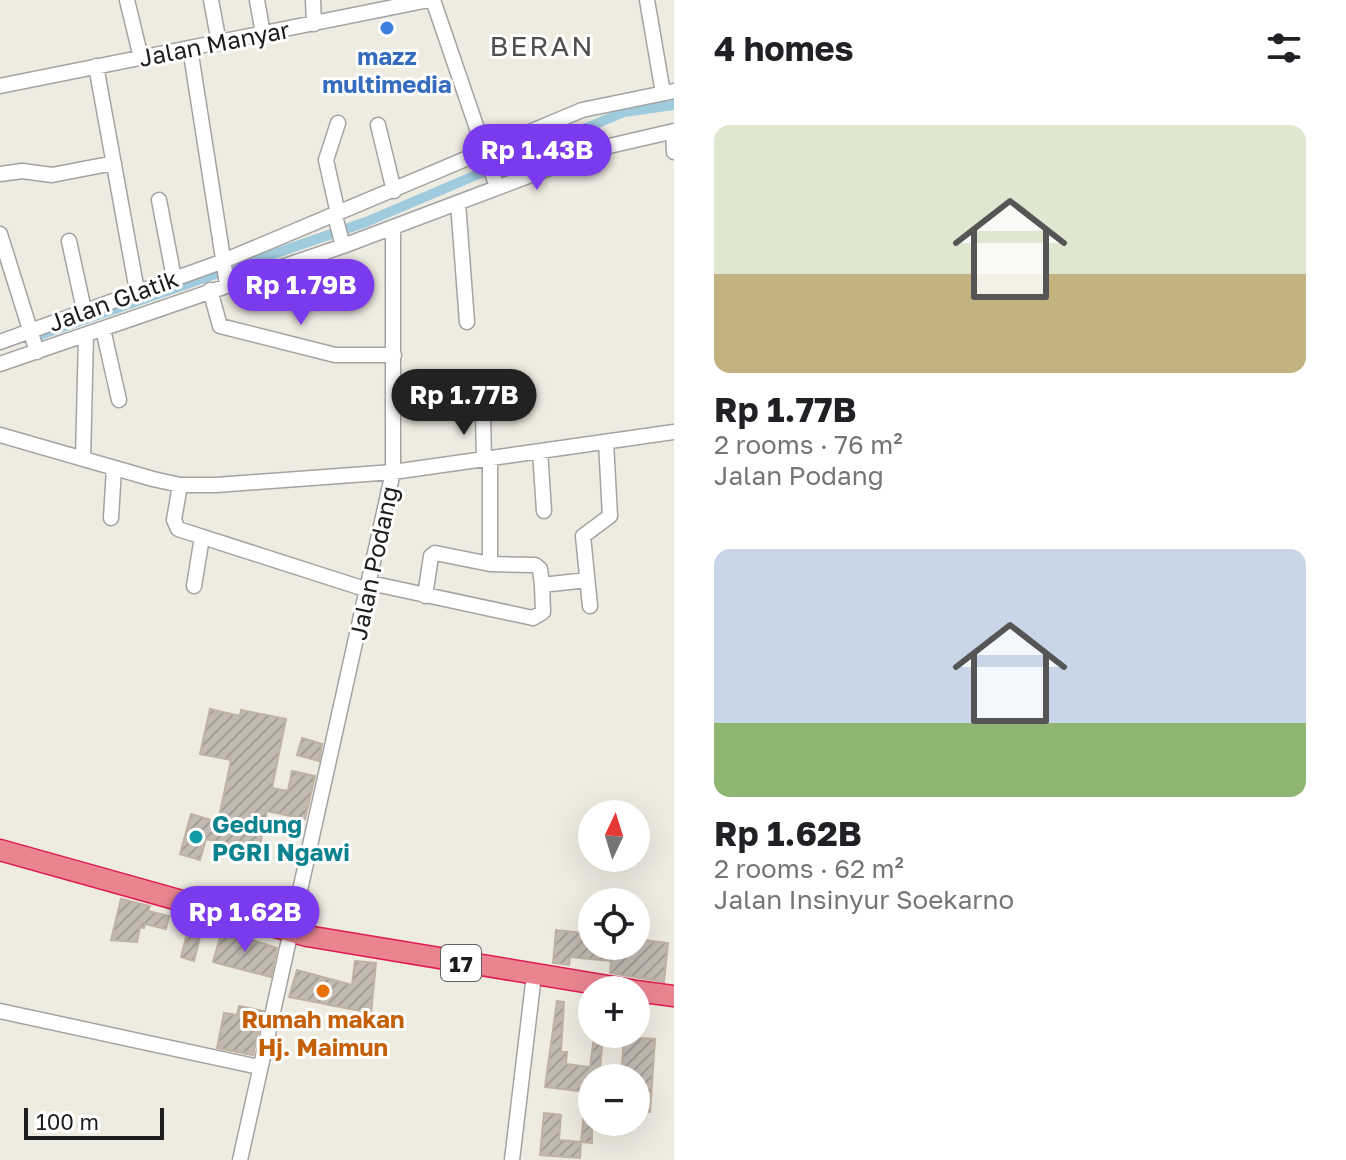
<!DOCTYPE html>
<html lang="en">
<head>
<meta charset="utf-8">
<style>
  :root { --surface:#fff; --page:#f6f6f6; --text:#202124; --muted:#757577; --accent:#7c3aed }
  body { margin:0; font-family:"Golos Text",sans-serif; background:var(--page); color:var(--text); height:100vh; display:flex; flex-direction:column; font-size:30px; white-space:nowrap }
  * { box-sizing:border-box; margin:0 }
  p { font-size:26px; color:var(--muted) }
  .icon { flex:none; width:44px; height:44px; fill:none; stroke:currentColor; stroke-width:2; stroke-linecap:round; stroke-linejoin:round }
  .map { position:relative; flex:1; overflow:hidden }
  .panel { display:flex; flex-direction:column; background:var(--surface); width:672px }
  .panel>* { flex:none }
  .needle { width:52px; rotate:4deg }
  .fabs { position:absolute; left:578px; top:800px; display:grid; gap:16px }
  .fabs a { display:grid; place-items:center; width:72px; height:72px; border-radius:50%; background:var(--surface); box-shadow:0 8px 32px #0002; font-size:40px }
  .scale { position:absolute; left:24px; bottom:20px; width:140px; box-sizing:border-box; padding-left:8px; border:4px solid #1c1c1c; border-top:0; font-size:22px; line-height:28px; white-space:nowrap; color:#1c1c1c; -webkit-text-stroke:6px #fff; paint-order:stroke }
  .price { position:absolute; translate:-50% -68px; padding:0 18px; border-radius:28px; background:var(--accent); color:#fff; font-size:26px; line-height:52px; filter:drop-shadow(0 2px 4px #0008) }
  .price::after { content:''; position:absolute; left:50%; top:48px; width:24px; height:18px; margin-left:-12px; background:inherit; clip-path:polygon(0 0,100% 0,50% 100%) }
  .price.active { background:#222; color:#fff }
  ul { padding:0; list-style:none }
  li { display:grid; align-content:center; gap:16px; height:424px; padding:0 40px }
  li span { display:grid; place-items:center; height:248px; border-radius:16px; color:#555 }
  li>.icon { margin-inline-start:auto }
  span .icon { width:144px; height:144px; fill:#fffc; stroke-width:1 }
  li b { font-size:34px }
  h2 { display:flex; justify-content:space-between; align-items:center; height:96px; padding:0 40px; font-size:34px }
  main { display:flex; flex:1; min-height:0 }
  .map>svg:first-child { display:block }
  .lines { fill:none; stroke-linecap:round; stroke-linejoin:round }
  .canal { stroke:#9fcbde; stroke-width:10 }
  .building { fill:url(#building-hatch); stroke:#c0b2a3; stroke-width:2 }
  .minor-casing { stroke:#a3a3a3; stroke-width:17 }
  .highway-casing { stroke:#df1c50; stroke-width:23 }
  .minor { stroke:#fff; stroke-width:14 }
  .highway { stroke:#ea8590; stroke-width:20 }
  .shop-dot { fill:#3f7fe0; stroke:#fff; stroke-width:3 }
  .culture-dot { fill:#0f9aa8; stroke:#fff; stroke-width:3 }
  .food-dot { fill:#e8710a; stroke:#fff; stroke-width:3 }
  .labels { text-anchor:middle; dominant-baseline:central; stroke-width:6; stroke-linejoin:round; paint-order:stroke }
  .shield { fill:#fff; stroke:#606060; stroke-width:2 }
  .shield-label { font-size:22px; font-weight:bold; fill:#1c1c1c }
  .street-label { font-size:24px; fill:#1c1c1c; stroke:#fff }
  .shop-label { font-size:24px; font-weight:bold; fill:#366cbe; stroke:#fff }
  .culture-label { font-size:24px; font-weight:bold; fill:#0d838f; stroke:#fff; text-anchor:start }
  .food-label { font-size:24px; font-weight:bold; fill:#c56008; stroke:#fff }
  .quarter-label { font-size:28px; letter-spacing:2px; fill:#4f4f4f; stroke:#fff }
</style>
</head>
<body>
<main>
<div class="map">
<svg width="674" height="1160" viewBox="0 0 674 1160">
  <defs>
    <pattern id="building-hatch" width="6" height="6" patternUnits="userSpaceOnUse" patternTransform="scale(2)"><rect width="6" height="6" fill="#c2bab1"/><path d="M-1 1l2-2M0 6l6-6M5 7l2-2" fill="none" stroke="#a69f98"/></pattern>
  </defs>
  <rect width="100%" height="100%" fill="#eeebe1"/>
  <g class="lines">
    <!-- canal -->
    <path class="canal" d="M28,339L366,222L624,112L674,105"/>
  </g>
  <!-- building -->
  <path class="building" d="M210,709L240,716L241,710L286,719L272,788L288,791L292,771L315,776L305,819L267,811L259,850L206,839L200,860L180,854L191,814L218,822L231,760L200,754Z
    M302,738L322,744L319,761L297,755Z
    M121,899L150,906L148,911L169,916L166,929L145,924L144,928L140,927L137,942L111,940Z
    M189,925L202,929L194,961L181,957Z
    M222,930L277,948L271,977L213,962Z
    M556,930L592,934V946H636V939L668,943L664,982L610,973L611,961L570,957L569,965L553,963Z
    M355,961L376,963L371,1013L289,997L297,970L352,985Z
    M557,1001L564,1002L561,1052H567L566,1064L590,1067L594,1037L603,1038L599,1078H592V1143L581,1142L586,1092L545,1087Z
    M239,1006L263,1011L253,1055L217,1048L224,1013L237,1015Z
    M624,1037L655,1039L650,1112L636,1111V1078H621Z
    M544,1113L561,1115L559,1140L581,1142L580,1158L540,1155Z"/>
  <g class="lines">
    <defs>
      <path id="minor" d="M127,0L141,58
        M211,0L219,43
        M257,0L263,34
        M313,0L314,24
        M433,0L497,187
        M647,0L663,93
        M190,48L227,284
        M96,66L137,291
        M0,86L429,0
        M338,123L326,160L338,214
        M378,125L394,191
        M673,131L674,152
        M0,174L22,171L52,175L114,163
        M159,200L174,278
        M458,203L467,322
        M335,216L343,246
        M0,234L37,352
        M69,241L84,310
        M210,290L220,326L335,355H394
        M103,329L119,400
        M0,342L221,262L582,110L674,91
        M0,364L343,246L605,147L674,131
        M483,415L484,459
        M0,435L153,479L180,485H216L393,472L674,432
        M540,451L544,511
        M83,459L86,335
        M180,485L174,520L178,529L368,590
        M111,518L114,468
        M490,564V459
        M370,583L533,618L543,612L542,585L587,580
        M194,586L202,537
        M425,596L431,556L435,553L490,564L535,565L540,569L542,585
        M590,606L583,536L610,516L606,442
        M0,1011L259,1067
        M240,1160L393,472V228
        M512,1160L534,975"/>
      <path id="highway" d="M0,850L307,936L632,990
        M636,991L674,996"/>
    </defs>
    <!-- minor casing -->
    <use href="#minor" class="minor-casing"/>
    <!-- highway casing -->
    <use href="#highway" class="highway-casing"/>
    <!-- minor -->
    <use href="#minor" class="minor"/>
    <!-- highway -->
    <use href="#highway" class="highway"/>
  </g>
  <!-- markers -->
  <circle class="shop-dot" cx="387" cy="28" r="8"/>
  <circle class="culture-dot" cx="196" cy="837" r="8"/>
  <circle class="food-dot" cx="323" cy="991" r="8"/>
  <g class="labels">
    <!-- shield labels -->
    <rect class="shield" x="441" y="945" width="40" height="36" rx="6"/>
    <g class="shield-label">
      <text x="461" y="963">17</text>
    </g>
    <!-- street labels -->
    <g class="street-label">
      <text transform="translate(214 43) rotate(-11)">Jalan Manyar</text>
      <text transform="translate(113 300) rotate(-20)">Jalan Glatik</text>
      <text transform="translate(373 563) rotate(-78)">Jalan Podang</text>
    </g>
    <!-- shop labels -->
    <g class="shop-label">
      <text x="387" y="55">mazz<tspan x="387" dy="28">multimedia</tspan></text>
    </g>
    <!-- culture labels -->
    <g class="culture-label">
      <text x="212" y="823">Gedung<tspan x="212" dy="28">PGRI Ngawi</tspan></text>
    </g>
    <!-- food labels -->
    <g class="food-label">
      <text x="323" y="1018">Rumah makan<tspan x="323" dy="28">Hj. Maimun</tspan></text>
    </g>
    <!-- quarter labels -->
    <g class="quarter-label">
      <text x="542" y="45">BERAN</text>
    </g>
  </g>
</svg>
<div class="fabs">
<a><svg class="needle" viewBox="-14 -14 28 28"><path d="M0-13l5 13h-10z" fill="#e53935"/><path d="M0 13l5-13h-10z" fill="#757577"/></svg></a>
<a><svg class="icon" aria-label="locate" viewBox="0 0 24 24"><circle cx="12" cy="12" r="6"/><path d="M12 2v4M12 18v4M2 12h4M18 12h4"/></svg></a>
<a>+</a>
<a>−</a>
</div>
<div class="scale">100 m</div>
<b class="price" style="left:537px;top:192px">Rp 1.43B</b>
<b class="price" style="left:301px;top:327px">Rp 1.79B</b>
<b class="price active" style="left:464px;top:437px">Rp 1.77B</b>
<b class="price" style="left:245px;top:954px">Rp 1.62B</b>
</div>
<section class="panel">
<h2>4 homes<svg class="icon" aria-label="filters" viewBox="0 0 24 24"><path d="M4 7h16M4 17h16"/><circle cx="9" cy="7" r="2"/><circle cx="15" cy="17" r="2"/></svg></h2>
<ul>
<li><span style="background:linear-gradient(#dfe7d0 60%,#c2b280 0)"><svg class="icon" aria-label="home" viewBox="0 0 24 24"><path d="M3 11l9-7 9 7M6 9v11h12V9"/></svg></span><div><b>Rp 1.77B</b><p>2 rooms · 76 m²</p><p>Jalan Podang</p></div></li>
<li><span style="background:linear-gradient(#c9d6e8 70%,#8fb573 0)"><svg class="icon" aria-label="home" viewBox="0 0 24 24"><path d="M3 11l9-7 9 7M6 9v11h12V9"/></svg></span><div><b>Rp 1.62B</b><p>2 rooms · 62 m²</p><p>Jalan Insinyur Soekarno</p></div></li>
</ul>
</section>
</main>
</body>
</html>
